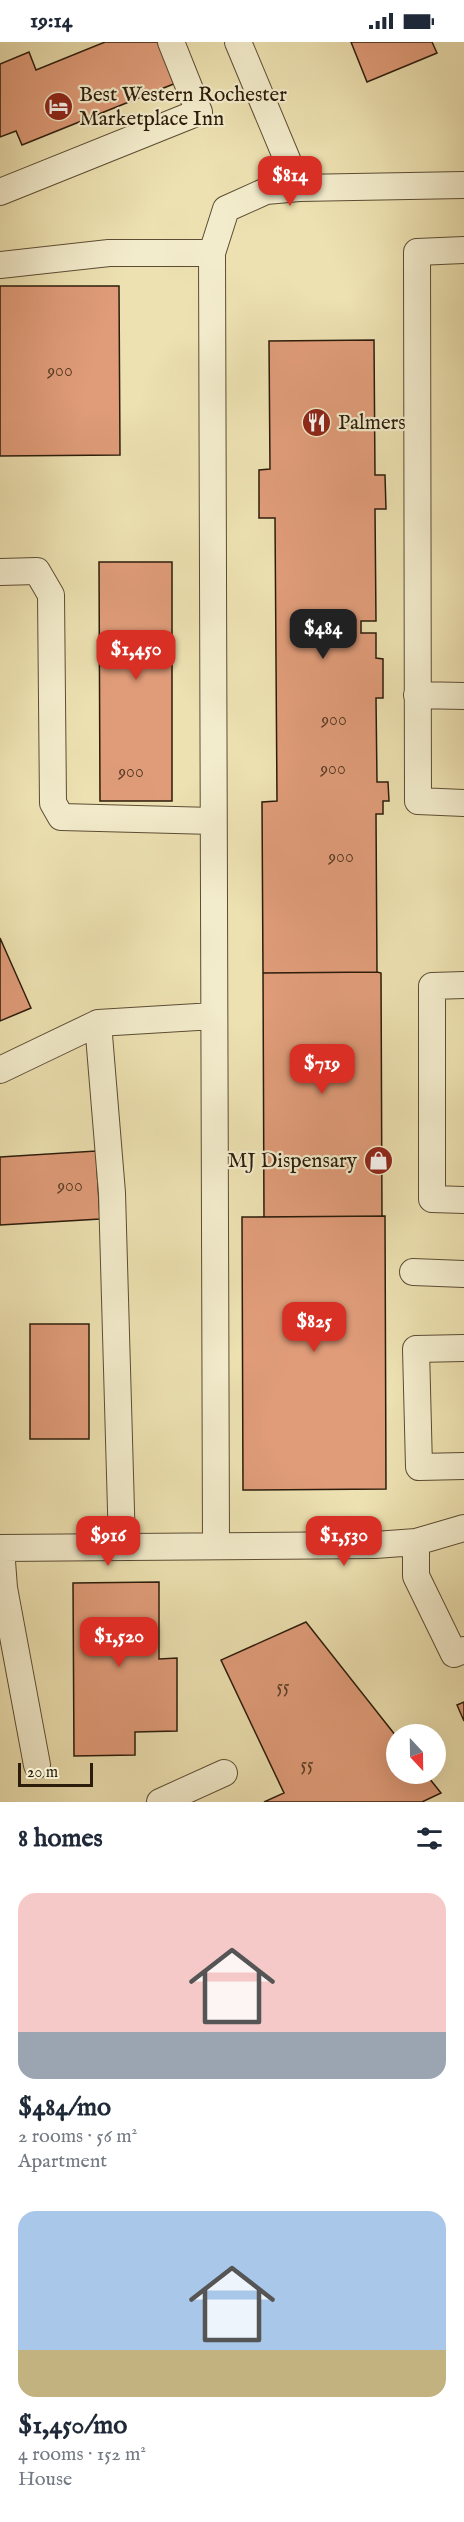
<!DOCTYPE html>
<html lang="en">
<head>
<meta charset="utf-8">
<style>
  :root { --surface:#fff; --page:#f2f2f3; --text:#1f2937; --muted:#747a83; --accent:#d93025 }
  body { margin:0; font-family:"IM FELL English",serif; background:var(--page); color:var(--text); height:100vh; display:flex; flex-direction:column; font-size:22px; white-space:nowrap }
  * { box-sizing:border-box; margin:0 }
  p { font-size:20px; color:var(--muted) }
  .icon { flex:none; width:33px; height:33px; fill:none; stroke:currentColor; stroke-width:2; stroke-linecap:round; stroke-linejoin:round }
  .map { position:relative; height:1760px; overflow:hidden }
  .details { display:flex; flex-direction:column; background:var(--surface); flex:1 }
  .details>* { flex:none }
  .needle { width:39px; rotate:158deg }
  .tools { position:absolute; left:386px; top:1682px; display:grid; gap:12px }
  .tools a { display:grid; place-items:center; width:60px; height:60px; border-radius:50%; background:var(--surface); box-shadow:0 6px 24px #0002; font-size:30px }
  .scale { position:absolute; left:18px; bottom:15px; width:75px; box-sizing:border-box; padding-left:6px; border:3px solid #2b1c0b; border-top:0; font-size:16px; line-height:21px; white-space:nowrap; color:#2b1c0b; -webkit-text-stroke:4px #f3eccc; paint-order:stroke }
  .price { position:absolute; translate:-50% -51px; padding:0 14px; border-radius:12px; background:var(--accent); color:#fff; font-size:20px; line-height:39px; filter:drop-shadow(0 2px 3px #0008) }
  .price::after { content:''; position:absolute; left:50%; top:36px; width:18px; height:14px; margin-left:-9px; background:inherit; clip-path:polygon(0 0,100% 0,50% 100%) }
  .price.current { background:#222; color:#fff }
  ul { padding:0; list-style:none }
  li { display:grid; align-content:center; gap:12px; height:318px; padding:0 18px }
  li span { display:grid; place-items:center; height:186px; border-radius:18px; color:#555 }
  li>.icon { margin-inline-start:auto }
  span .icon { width:108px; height:108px; fill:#fffc; stroke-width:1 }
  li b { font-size:26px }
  h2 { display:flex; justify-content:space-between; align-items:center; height:72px; padding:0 18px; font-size:26px }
  .status { display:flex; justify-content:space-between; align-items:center; height:42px; padding:0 30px; background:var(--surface); direction:ltr }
  .status svg { height:16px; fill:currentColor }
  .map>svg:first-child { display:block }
  .building { fill:#e09c79; stroke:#2b1c0b; stroke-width:1.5 }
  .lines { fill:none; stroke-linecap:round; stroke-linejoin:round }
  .minor-casing { stroke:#5c4d34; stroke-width:28 }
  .minor { stroke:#f3eccc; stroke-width:26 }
  .labels { text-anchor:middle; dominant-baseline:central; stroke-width:4.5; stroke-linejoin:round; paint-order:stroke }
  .number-label { font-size:18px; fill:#583c26 }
  .poi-label { font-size:21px; fill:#2b1c0b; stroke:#f3eccc; text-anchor:start }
</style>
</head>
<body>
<div class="status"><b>19:14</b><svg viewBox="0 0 49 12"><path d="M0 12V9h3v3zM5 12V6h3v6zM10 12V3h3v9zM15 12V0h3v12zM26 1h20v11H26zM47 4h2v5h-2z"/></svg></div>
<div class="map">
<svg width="464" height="1760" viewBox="0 0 464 1760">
  <rect width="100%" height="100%" fill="#ede1b1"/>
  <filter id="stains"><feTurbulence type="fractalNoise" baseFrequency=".00333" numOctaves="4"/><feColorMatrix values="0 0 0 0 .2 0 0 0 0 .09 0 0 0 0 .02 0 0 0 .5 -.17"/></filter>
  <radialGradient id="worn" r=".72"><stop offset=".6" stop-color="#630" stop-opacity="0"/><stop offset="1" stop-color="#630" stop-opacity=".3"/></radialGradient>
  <!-- building -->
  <path class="building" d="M105,0H159L176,41L22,103L16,89L0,95V22L29,10L36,28Z
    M351,0H432L437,11L367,40Z
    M0,244H119L120,413L0,414Z
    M374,298L375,433H385L386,467H375L376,579H361V591H376V616L383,617V656H376L377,740H388L389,759H383V772H376L377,930L263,931L262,760L277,759L275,476H259V428L270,427L269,299Z
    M99,520H172V759H100Z
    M0,896L31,966L0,979Z
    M377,930L381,931L382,1174L264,1175L263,931Z
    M96,1109L100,1177L0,1183V1115Z
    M385,1174L386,1447L243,1448L242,1175Z
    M30,1282H89V1397H30Z
    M159,1540V1617L177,1616V1689L135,1690V1713L74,1714L73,1541Z
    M306,1580L396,1694V1731H425L441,1751L422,1760H264L284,1751L221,1618Z
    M464,1660V1679L457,1663Z"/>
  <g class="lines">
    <defs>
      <path id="minor" d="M238,0L299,146L464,143
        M0,150L199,70L171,0
        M464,208L417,210L418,759L464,761
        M0,223L109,211H212
        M0,530L37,529L51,553L53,761L61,775L213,779
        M417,653L464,654
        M464,943L432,944V1157L464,1158
        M98,981L214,974
        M0,1028L98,981L112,1151L122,1503
        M413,1230L464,1232
        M464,1306L416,1307L419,1425L464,1424
        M416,1500V1534L454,1612L464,1608
        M216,1503L212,211L226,167L266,149L299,146
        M0,1506L375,1503L416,1500L464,1486
        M1,1506L4,1546L37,1723
        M160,1760L224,1731"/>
    </defs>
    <!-- minor casing -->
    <use href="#minor" class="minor-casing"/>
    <!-- minor -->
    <use href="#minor" class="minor"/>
  </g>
  <!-- icons -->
  <defs>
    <symbol id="hotel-disc" viewBox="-11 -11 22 22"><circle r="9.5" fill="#8f2418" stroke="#f3eccc"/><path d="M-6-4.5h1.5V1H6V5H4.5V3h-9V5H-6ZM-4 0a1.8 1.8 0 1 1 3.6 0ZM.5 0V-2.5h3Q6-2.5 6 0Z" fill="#fff"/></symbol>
    <symbol id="restaurant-disc" viewBox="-11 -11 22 22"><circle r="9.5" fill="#8f2418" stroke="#f3eccc"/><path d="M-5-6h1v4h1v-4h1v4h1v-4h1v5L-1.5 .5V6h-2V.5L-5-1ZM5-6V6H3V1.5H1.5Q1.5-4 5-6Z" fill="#fff"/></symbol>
    <symbol id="shop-disc" viewBox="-11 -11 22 22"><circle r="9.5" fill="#8f2418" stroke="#f3eccc"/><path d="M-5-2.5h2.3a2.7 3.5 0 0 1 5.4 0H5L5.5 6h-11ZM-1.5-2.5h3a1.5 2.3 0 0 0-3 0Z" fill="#fff"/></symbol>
  </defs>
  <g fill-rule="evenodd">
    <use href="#hotel-disc" x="42" y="48" width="33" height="33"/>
    <use href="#restaurant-disc" x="300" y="364" width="33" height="33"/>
    <use href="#shop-disc" x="362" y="1102" width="33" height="33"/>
  </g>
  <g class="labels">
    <!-- number labels -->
    <g class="number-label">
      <text x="60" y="329">900</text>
      <text x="334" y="678">900</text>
      <text x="333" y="727">900</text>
      <text x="131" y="730">900</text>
      <text x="341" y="815">900</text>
      <text x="70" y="1144">900</text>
      <text x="283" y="1645">55</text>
      <text x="307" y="1723">55</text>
    </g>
    <!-- poi labels -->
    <g class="poi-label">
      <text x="79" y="53">Best Western Rochester<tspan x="79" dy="24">Marketplace Inn</tspan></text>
      <text x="338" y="381">Palmers</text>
      <text x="357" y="1119" text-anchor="end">MJ Dispensary</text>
    </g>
  </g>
  <rect width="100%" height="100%" filter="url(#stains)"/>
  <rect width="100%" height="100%" fill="url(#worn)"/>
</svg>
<div class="tools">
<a><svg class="needle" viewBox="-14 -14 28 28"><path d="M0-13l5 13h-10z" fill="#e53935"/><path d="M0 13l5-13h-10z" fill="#747a83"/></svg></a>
</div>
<div class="scale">20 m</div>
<b class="price" style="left:290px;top:165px">$814</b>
<b class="price current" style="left:323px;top:618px">$484</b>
<b class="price" style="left:136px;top:639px">$1,450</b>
<b class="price" style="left:322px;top:1053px">$719</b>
<b class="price" style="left:314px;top:1311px">$825</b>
<b class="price" style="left:108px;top:1525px">$916</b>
<b class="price" style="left:344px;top:1525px">$1,530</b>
<b class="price" style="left:119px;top:1626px">$1,520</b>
</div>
<section class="details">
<h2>8 homes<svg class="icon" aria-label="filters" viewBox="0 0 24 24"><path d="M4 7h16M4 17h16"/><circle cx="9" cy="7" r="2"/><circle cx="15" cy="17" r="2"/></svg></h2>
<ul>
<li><span style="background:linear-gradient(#f6c9c9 75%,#9aa5b1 0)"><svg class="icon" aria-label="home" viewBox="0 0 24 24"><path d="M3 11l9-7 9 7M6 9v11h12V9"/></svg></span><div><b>$484/mo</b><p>2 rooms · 56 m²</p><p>Apartment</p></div></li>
<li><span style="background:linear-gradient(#a9c7e8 75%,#c2b280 0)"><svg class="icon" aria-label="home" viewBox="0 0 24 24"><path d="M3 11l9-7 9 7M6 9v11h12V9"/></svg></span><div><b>$1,450/mo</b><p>4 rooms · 152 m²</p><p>House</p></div></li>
</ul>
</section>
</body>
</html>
